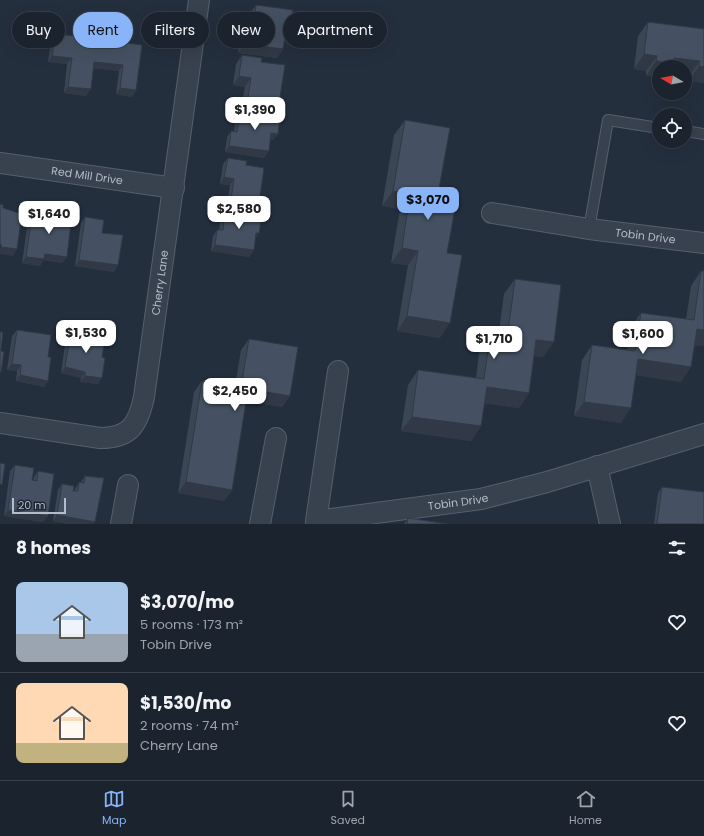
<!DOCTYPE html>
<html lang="en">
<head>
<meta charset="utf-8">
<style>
  :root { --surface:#1b232e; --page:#282f3a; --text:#f1f3f6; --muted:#a0a4aa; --line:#39404a; --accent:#8ab4f8 }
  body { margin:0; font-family:Poppins,sans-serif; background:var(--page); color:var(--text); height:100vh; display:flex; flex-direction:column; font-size:15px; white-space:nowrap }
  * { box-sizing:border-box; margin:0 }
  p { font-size:13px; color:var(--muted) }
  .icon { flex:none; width:22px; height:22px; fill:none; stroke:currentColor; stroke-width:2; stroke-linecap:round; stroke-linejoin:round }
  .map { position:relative; height:524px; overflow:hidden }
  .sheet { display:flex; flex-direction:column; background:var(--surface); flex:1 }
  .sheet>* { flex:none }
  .banner { position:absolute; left:12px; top:12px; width:400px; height:36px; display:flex; gap:8px }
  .needle { width:26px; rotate:280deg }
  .controls { position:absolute; left:652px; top:60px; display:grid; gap:8px }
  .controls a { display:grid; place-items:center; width:40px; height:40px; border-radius:50%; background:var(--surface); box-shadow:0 4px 16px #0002,0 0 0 1px var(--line); font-size:20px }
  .scale { position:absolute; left:12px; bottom:10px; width:54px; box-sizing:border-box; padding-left:4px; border:2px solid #b4bcc9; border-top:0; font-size:11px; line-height:14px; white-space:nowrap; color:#b4bcc9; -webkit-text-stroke:3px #1d2633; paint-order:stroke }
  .price { position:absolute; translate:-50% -34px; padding:0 9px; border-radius:8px; background:#fff; color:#222; font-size:13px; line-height:26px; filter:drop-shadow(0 1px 2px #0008) }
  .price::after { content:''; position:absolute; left:50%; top:24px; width:12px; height:9px; margin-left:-6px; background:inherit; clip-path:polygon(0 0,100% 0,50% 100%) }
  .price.selected { background:var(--accent); color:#111 }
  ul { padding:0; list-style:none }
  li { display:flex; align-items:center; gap:12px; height:100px; padding:0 16px }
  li+li { border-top:1px solid var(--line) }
  li span { display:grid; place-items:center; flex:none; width:112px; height:80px; border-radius:8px; color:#555 }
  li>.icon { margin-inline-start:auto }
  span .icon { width:48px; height:48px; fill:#fffc; stroke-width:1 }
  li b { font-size:17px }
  h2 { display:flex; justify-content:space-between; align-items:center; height:48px; padding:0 16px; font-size:17px }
  .pill { padding:0 14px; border-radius:18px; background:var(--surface); box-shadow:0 4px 16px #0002,0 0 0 1px var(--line); font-size:14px; line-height:36px }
  .pill.selected { background:var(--accent); color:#111 }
  .tabs { display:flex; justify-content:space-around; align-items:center; height:56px; border-top:1px solid var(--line); background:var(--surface); font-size:11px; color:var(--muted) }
  .tabs a { display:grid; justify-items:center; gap:2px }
  .tabs .selected { color:var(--accent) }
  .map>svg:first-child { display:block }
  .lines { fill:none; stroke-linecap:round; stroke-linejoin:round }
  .lane-casing { stroke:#565f6c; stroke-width:12 }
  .street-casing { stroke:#565f6c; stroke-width:22 }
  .lane { stroke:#38414e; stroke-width:10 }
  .street { stroke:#38414e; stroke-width:20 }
  .wall { fill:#3b4654 }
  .shaded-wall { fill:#303945 }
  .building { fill:#455162; stroke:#303945 }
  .labels { text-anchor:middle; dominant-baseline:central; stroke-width:3; stroke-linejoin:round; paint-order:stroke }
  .street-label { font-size:11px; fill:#b4bcc9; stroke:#1d2633 }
</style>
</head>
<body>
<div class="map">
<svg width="704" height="524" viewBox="0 0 704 524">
  <rect width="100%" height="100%" fill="#242f3e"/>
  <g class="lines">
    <defs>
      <path id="lane" d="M685,131L704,134
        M589,229L608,120L659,128"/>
      <g id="street">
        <path id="s1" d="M0,163L174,188"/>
        <path id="s2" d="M492,213L589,229L704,243"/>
        <path id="s3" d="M338,371L316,521L481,499L547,482L704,434"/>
        <path id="s4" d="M0,423L100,438C130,438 138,425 144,397L199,0"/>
        <path d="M597,466L610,524"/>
        <path d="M121,524L128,485"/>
        <path d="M260,524L276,438"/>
      </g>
    </defs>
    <!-- lane casing -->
    <use href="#lane" class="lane-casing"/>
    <!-- street casing -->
    <use href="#street" class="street-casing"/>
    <!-- lane -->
    <use href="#lane" class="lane"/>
    <!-- street -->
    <use href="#street" class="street"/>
  </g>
  <!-- wall -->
  <path class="wall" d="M256,5L290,30L285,37L283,49L277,58L238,53L240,35L247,26H248L249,14Z
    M648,22L704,29V83L689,81V76L685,67L646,76V71L634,69L638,36Z
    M76,29L97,39L142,45L136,90L132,97L116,94L119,71L93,68L86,96L64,93L67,64L48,62L51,40L55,34L72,36Z
    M242,55L261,62L279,103L273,112L241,107L245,87L233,85L236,64Z
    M240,111L278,134L273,140H270L264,158L225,152L227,137L231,131H234L236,117Z
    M405,120L438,194L447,253L440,338L397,331L408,265L391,263L400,209L382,206L394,135Z
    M228,158L246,165L255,209L227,205L230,185L220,184L223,164Z
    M225,209L259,233L255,238L254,250L249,257L211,251L213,236L217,230H219L221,215Z
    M53,211L67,257L62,263L43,260L40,266L22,263L28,221L32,214L49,216Z
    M85,217L102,233L118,265L114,272L75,266L81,223Z
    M701,271H704V346L694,345L681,382L636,375L621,423L574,416L582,360L592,345L627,350L630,328L641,313L686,319L691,286Z
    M515,279L543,357L534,356L529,393L519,408L484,403L481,426L471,441L401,431L408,385L418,370L476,378L480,345L491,330L499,331L504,294Z
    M17,330L48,357V381L44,387L16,381L17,371L7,370L12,336Z
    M71,330L98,384L80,382L81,378L61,373L66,337Z
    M249,339L290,396L282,407L246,401L232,490L224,501L178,493L194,392L202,381L235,386L241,350Z
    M15,465L32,480L33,481L34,477L38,471L43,522L4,516L10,471Z
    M85,476L93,524H68L53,521L58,490L62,484L73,491H74L75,489L79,482L80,483Z
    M662,487L704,524H654L658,493Z
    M408,518L448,524H404Z"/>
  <!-- shaded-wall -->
  <path class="shaded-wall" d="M286,30H290L284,39Z
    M244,44L283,49L277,58L238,53Z
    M644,54L657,56L646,71L634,69Z
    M52,56L72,58L67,64L48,62Z
    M674,58L700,61L689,76H685V67H659V77L646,76L656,61Z
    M94,62L123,65L119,71L90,68Z
    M699,66L704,67V83L689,81Z
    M239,76L251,78L245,87L233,85Z
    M68,87L91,89L86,96L64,93Z
    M120,88L136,90L132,97L116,94Z
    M248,98L279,103L273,112L241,107Z
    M271,133L278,134L273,140H267Z
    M229,146L269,151L264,158L225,152Z
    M224,177L234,179L230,185L220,184Z
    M393,191L410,194L400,209L382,206Z
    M231,199L259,203L255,209L227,205Z
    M256,233H259L255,239Z
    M215,245L254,250L249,257L211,251Z
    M1,247L17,249L13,256L0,254V248Z
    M402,248L418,251L408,265L391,263Z
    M45,254L67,257L62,263L43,260L40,266L22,263L26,257Z
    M79,260L118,265L114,272L75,266Z
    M407,316L450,323L440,338L397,331Z
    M697,329L704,330V346L686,343Z
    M536,340L554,342L543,357L526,355Z
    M638,359L691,367L681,382L628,374Z
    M12,364L21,365L17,371L7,370Z
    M65,367L85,372L81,378L61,373Z
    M20,375L48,381L44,387L16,381Z
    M85,376L102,378L98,384L80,382Z
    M487,387L529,393L519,408L476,402Z
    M248,389L290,396L282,407L240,400Z
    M584,402L631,408L621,423L574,416Z
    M412,417L481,426L471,441L401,431Z
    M186,482L232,490L224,501L178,493Z
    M8,510L48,516L43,522L4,516Z
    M57,515L95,522L93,524H68L53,521Z"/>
  <!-- building -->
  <path class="building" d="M256,5L293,10L290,30H286L283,49L244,44L247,26L253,27Z
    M648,22L704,29V67L699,66L700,61L674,58L673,63L656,61L657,56L644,54Z
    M76,29L98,32L97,39L142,45L136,90L120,88L123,65L94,62L91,89L68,87L72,58L52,56L55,34L75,36Z
    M242,55L262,58L261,62L285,65L279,103L248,98L251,78L239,76Z
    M240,111L280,117L278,134L271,133L269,151L229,146L231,131L237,132Z
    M405,120L450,128L438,194L457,197L447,253L462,255L450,323L407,316L418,251L402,248L410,194L393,191Z
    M228,158L247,161L246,165L264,168L259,203L231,199L234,179L224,177Z
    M0,204L3,205V208L22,214L17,249L1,247V244H0Z
    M225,209L262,214L259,233H256L254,250L215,245L217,230H223Z
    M53,211L72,214L67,257L45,254L44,259L26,257L32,214L52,217Z
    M85,217L104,220L102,233L123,235L118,265L79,260Z
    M701,271H704V330L697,329L691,367L638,359L631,408L584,402L592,345L635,351L641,313L694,320Z
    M515,279L561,285L554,342L536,340L529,393L487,387L481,426L412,417L418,370L484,379L491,330L508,332Z
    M17,330L51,335L48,357H51L48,381L20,375L21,365L12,364Z
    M71,330L88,333L87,336L105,339L102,357L105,358L102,378L85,376V372L65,367Z
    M0,332H3L1,351L4,352L1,372H0Z
    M249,339L298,347L290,396L248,389L232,490L186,482L202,381L241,387Z
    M0,463L5,464L2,485L0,484Z
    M15,465L34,468L32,480L37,481L38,471L54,474L48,516L8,510Z
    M85,476L104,478L95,522L57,515L62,484L74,486L73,491H78L79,482L84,483Z
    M662,487L704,492V524H657Z
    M408,518L448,524H407Z"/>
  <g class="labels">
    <!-- street labels -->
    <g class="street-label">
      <text stroke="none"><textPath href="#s1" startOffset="88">Red Mill Drive</textPath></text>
      <text stroke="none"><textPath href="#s2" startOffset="155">Tobin Drive</textPath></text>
      <text stroke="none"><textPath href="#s4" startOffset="284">Cherry Lane</textPath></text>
      <text stroke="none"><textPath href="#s3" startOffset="295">Tobin Drive</textPath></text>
    </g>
  </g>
</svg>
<div class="controls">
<a><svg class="needle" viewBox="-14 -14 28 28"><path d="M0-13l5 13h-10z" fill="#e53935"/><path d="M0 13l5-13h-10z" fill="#a0a4aa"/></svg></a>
<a><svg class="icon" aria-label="locate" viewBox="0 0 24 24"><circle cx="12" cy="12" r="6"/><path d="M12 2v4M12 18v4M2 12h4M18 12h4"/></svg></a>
</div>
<div class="scale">20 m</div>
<b class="price" style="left:255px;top:131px">$1,390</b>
<b class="price selected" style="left:428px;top:221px">$3,070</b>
<b class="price" style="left:239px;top:230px">$2,580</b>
<b class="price" style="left:49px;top:235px">$1,640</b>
<b class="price" style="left:86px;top:354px">$1,530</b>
<b class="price" style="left:643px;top:355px">$1,600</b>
<b class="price" style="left:494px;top:360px">$1,710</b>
<b class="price" style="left:235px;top:412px">$2,450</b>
<div class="banner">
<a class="pill">Buy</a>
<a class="pill selected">Rent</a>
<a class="pill">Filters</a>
<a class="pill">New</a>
<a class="pill">Apartment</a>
</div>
</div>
<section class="sheet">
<h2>8 homes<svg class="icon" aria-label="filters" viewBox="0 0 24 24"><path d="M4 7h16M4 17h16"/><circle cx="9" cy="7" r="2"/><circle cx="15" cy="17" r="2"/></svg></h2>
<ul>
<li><span style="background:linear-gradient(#a9c7e8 65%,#9aa5b1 0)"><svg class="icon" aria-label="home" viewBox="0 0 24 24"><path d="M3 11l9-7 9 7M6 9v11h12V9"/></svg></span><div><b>$3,070/mo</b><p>5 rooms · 173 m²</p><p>Tobin Drive</p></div><svg class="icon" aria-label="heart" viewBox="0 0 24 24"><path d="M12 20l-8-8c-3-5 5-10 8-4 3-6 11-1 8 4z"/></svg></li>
<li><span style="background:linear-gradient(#ffd9b3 75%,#c2b280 0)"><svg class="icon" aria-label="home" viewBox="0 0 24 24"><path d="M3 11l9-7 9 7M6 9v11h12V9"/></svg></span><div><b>$1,530/mo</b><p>2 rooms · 74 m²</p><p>Cherry Lane</p></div><svg class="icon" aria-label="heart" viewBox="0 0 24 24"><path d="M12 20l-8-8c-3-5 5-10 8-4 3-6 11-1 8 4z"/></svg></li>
</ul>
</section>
<nav class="tabs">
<a class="selected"><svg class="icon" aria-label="map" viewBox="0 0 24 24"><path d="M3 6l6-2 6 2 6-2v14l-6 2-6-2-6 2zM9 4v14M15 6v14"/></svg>Map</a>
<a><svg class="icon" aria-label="saved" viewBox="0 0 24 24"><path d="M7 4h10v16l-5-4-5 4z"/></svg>Saved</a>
<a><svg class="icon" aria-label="home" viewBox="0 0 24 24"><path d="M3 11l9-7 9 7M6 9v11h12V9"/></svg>Home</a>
</nav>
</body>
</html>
